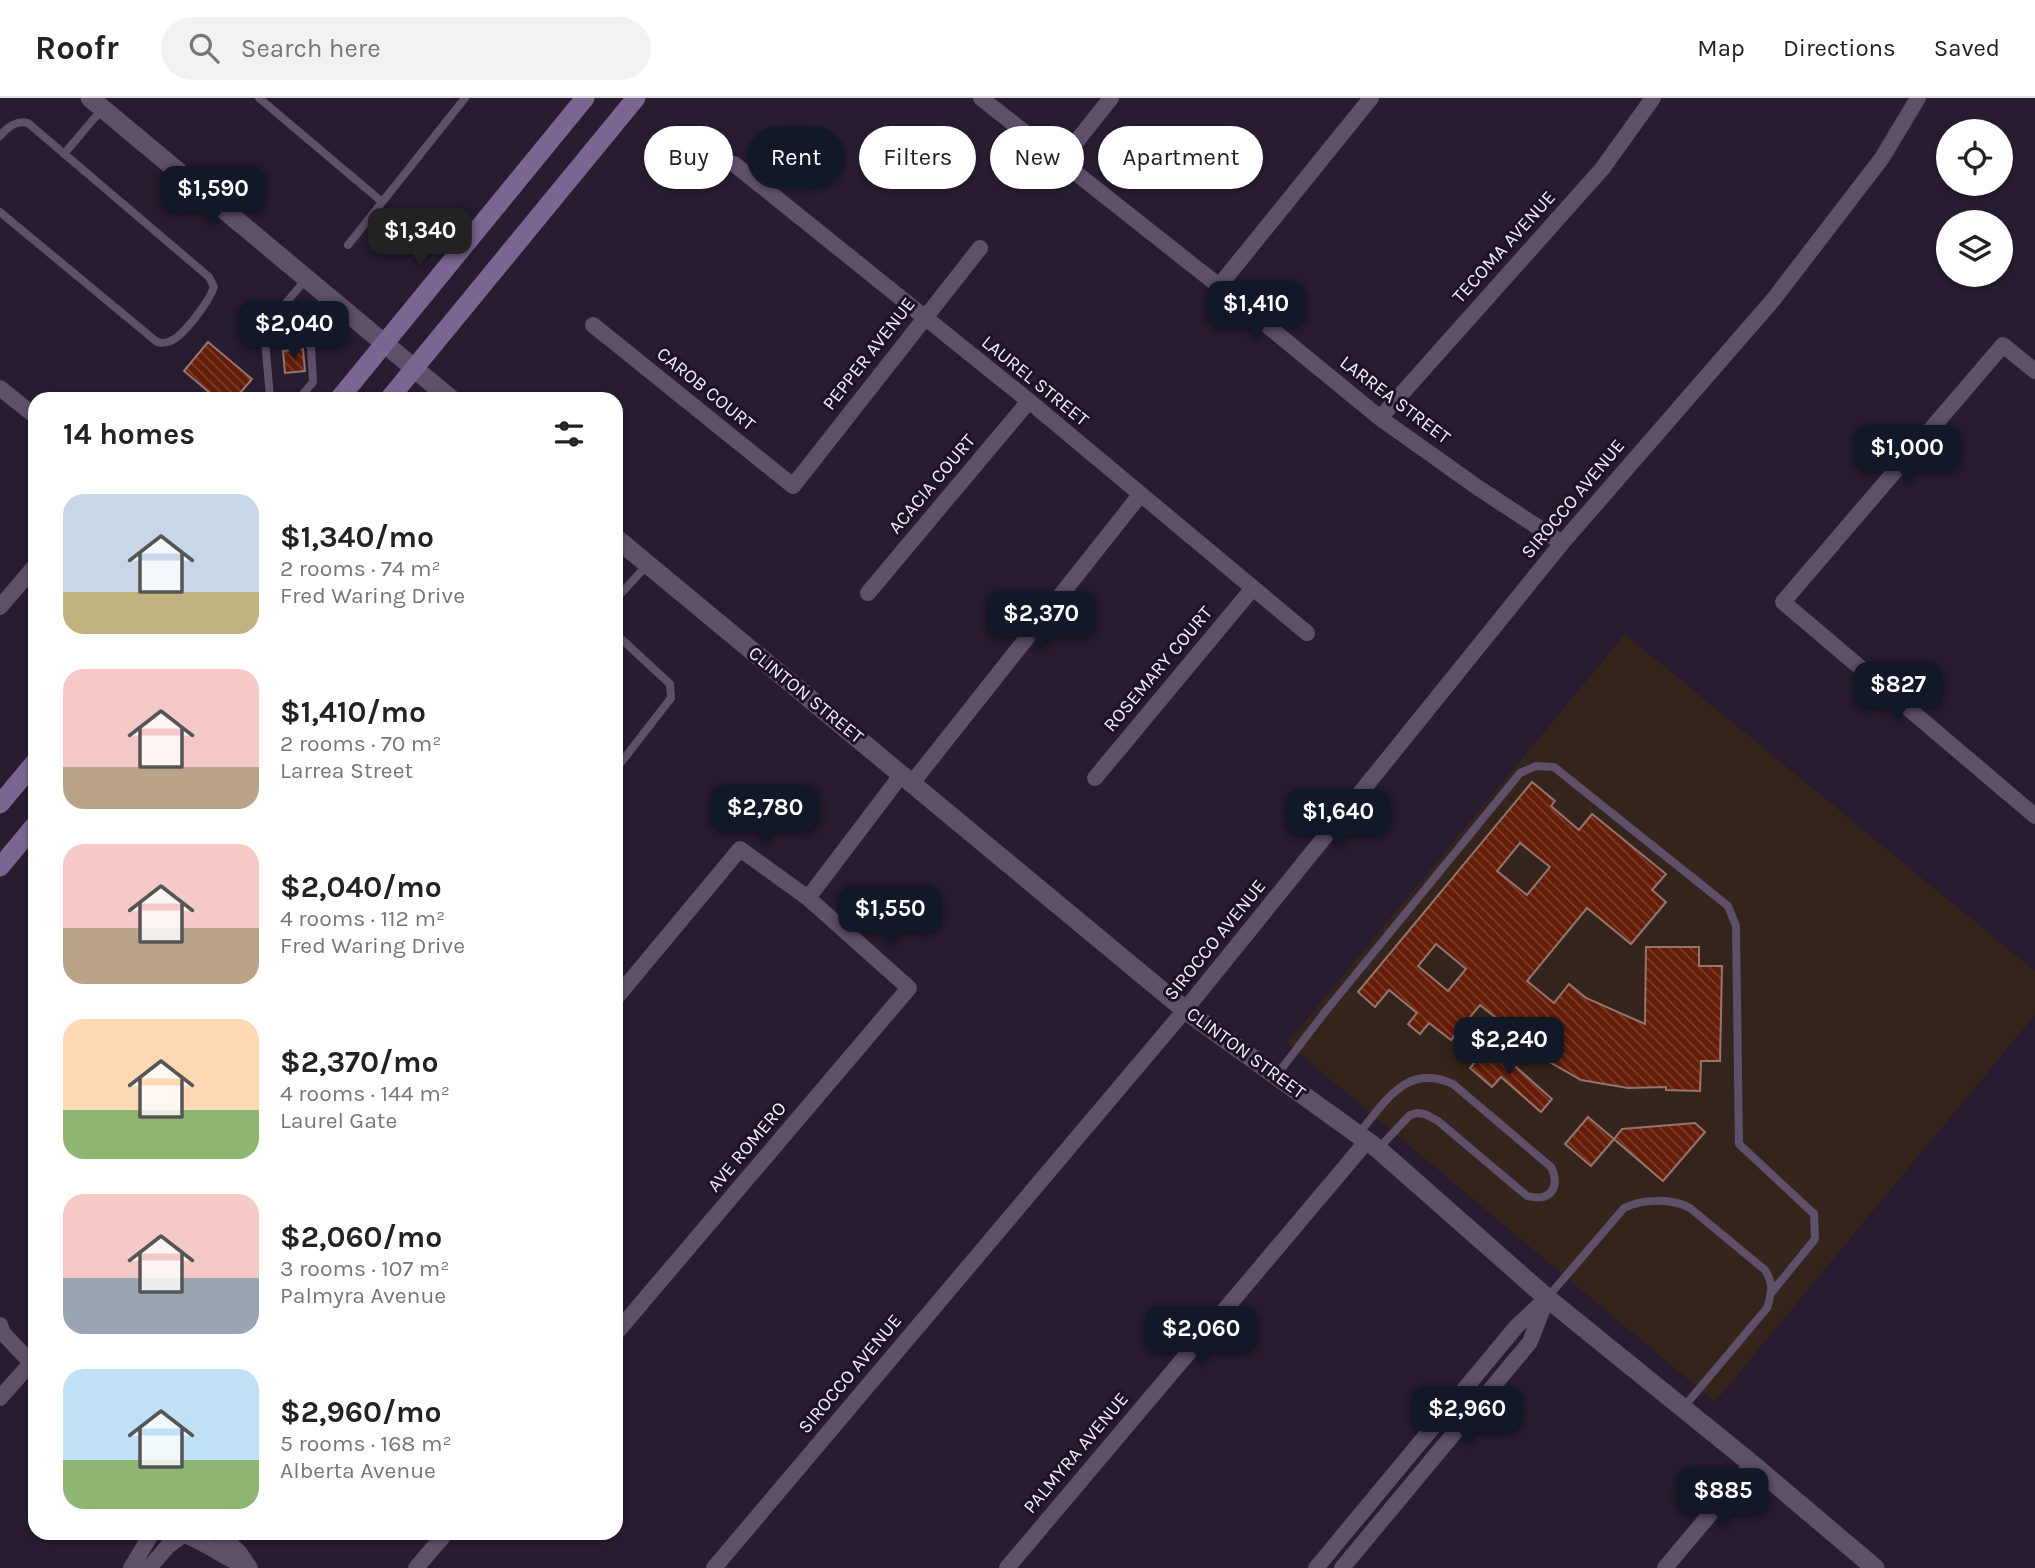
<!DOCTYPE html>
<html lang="en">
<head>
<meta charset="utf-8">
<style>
  :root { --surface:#fff; --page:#f2f2f2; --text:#222; --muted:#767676; --line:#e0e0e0; --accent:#111827 }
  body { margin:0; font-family:Karla,sans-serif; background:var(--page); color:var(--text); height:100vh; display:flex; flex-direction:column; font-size:26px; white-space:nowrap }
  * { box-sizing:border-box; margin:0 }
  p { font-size:23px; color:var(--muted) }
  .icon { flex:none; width:38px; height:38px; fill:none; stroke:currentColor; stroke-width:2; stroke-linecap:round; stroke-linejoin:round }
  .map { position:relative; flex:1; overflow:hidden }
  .side { position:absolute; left:28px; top:294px; width:595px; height:1148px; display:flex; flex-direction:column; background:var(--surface); border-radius:21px; box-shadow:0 2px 5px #0004 }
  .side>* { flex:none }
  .guide { position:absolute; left:644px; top:28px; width:665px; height:63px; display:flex; gap:14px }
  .controls { position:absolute; left:1936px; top:21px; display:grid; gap:14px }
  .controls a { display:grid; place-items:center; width:77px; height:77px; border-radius:50%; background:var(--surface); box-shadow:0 2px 5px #0004; font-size:35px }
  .price { position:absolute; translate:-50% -60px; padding:0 16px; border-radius:14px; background:var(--accent); color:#fff; font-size:23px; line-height:46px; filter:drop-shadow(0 2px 4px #0008) }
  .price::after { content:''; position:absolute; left:50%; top:42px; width:21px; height:16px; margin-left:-10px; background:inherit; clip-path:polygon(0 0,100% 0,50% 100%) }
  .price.active { background:#222; color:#fff }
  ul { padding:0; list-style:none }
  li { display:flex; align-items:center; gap:21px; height:175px; padding:0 35px }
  li span { display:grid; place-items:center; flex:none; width:196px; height:140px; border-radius:21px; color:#555 }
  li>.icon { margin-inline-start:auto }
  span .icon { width:84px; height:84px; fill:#fffc; stroke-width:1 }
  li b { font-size:30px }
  h2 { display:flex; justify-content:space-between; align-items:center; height:84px; padding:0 35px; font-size:30px }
  .tag { padding:0 24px; border-radius:32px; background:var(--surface); box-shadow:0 2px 5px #0004; font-size:24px; line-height:63px }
  .tag.active { background:var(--accent); color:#fff }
  header { display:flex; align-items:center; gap:42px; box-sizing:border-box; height:98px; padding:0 35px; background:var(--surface); border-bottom:2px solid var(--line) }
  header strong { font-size:33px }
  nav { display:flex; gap:38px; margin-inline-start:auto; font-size:24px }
  .search { width:490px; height:63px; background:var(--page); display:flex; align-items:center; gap:18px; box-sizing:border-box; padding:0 24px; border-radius:38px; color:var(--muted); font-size:26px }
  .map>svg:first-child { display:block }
  .education { fill:#35241c }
  .building { fill:url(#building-back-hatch); stroke:#94766e; stroke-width:2; fill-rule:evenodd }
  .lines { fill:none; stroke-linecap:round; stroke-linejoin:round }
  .service { stroke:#5d5068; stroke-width:8 }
  .minor { stroke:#5d5068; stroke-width:16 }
  .tertiary { stroke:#5d5068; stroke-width:19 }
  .secondary { stroke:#7b6592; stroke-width:19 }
  .labels { text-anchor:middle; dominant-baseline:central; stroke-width:6; stroke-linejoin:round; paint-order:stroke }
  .street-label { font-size:19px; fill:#f4ecfa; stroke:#1d1326 }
</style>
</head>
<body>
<header>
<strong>Roofr</strong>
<div class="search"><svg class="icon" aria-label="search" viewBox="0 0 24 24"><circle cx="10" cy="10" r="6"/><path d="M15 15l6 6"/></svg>Search here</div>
<nav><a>Map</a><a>Directions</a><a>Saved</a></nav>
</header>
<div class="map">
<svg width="2035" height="1470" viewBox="0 0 2035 1470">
  <defs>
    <pattern id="building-back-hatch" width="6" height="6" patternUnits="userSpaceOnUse" patternTransform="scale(1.75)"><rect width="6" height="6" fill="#651d08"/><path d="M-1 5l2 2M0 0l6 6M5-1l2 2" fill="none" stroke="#7c3e2d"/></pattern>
  </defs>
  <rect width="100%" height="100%" fill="#271c30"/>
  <!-- education -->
  <path class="education" d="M1625,536L2035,873V917L1715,1304L1287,945Z"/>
  <!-- building -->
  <path class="building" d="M208,244L252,281L235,301H217L184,273Z
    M303,251L305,273L285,275L283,253Z
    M1532,684L1555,703L1551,708L1579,732L1592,716L1666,776L1652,792L1666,804L1631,846L1587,810L1527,883L1554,905L1569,886L1586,900L1645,926L1646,849H1699V868H1722L1720,963H1701L1700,993L1666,992V989L1628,990L1581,982L1499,935L1506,928L1480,907L1451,942L1429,925L1420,936L1408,926L1417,915L1389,892L1375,909L1358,894ZM1520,745L1550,769L1527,797L1497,773ZM1436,846L1466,871L1448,893L1418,868Z
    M1490,946L1552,1001L1541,1014L1501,979L1492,989L1470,970Z
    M1588,1019L1614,1041L1591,1068L1565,1046Z
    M1695,1025L1705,1034L1663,1083L1614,1041L1622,1031Z"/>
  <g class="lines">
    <!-- service -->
    <path class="service" d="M259,0L381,103
      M0,38C7,29 17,22 28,25L209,179L214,189C209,203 183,240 168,244C164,245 161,245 157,244L0,114
      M64,56L103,10
      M348,147L465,0
      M275,219L311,249L313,284L299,301
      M273,301L270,299L264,231L307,180
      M616,501L647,467
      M616,536L670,586L671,600L616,671
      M1276,978L1325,914L1520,675L1536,668L1554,669L1728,808L1736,828L1739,1046L1814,1116L1815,1141L1772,1194
      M1358,1036C1385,1005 1406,964 1453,986L1551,1069C1561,1090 1550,1104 1527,1098L1438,1023L1425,1016L1417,1015L1410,1017L1378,1051
      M1547,1200L1624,1110C1642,1101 1672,1100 1690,1110L1765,1172C1774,1186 1772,1194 1767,1210L1683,1310"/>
    <!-- minor -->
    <path class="minor" d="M981,0L1219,188L1380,320L1477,389L1562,445
      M1061,63L1111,0
      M734,66L1029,303L1307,535
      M1219,188L1371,0
      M593,227L793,388L980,150
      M2035,273L2003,247L1783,504L2035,718
      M0,290L35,318
      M1380,320L1602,71L1653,0
      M868,495L1029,303
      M0,509L35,468
      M1095,680L1253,490
      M912,685L1140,397
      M808,800L902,676
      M616,900L740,751L808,800L909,890L616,1235
      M0,1227L3,1235L35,1269
      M0,1300L31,1265
      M218,1435L239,1454L250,1470
      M189,1439C210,1448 227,1461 248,1470
      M131,1470L152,1435
      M149,1470L168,1448L180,1439
      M416,1470L446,1435
      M714,1470L1185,912L1562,445L1773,202L1882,60L1918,0
      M1007,1470L1367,1043
      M1316,1470L1516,1229L1547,1200
      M1342,1470L1530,1244L1545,1205
      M1665,1470L1752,1366"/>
    <!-- tertiary -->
    <path class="tertiary" d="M90,0L451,301
      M616,440L1185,912L1378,1051L1547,1200L1752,1366L1875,1470"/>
    <!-- secondary -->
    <path class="secondary" d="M339,301L585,0
      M389,301L636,0
      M0,706L35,664
      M0,769L35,727"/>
  </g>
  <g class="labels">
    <!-- street labels -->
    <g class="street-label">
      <text transform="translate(1504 149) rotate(-48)">TECOMA AVENUE</text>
      <text transform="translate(869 256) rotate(-52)">PEPPER AVENUE</text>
      <text transform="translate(1035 283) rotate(39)">LAUREL STREET</text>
      <text transform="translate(706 291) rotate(39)">CAROB COURT</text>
      <text transform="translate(1395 302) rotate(37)">LARREA STREET</text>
      <text transform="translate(932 386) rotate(-50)">ACACIA COURT</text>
      <text transform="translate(1573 401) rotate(-50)">SIROCCO AVENUE</text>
      <text transform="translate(1158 571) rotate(-50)">ROSEMARY COURT</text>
      <text transform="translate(806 597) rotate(39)">CLINTON STREET</text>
      <text transform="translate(1215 842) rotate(-51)">SIROCCO AVENUE</text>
      <text transform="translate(1246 955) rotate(36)">CLINTON STREET</text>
      <text transform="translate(747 1049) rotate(-50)">AVE ROMERO</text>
      <text transform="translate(850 1276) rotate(-50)">SIROCCO AVENUE</text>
      <text transform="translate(1076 1355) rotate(-50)">PALMYRA AVENUE</text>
    </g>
  </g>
</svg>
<div class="controls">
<a><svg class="icon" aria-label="locate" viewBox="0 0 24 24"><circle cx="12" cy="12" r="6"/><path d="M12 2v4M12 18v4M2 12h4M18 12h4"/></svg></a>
<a><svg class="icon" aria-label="layers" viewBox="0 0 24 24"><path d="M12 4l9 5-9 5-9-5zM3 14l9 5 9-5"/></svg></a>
</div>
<b class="price" style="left:213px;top:128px">$1,590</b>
<b class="price active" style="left:420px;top:170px">$1,340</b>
<b class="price" style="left:1256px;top:243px">$1,410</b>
<b class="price" style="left:294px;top:263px">$2,040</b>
<b class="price" style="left:1907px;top:387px">$1,000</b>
<b class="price" style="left:1041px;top:553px">$2,370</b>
<b class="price" style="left:1898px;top:624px">$827</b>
<b class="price" style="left:765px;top:747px">$2,780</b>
<b class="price" style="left:1338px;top:751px">$1,640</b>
<b class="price" style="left:890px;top:848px">$1,550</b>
<b class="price" style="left:1509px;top:979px">$2,240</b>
<b class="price" style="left:1201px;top:1268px">$2,060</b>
<b class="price" style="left:1467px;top:1348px">$2,960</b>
<b class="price" style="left:1723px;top:1430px">$885</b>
<div class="guide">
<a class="tag">Buy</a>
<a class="tag active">Rent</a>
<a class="tag">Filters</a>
<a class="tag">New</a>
<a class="tag">Apartment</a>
</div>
<section class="side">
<h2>14 homes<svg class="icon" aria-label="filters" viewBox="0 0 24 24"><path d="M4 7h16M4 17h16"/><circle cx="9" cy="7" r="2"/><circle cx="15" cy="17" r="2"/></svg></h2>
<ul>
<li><span style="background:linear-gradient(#c9d6e8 70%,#c2b280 0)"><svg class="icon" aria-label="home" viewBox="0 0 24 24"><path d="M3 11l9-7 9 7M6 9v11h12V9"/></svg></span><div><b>$1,340/mo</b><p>2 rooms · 74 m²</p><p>Fred Waring Drive</p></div></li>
<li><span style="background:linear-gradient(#f6c9c9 70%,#b9a48a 0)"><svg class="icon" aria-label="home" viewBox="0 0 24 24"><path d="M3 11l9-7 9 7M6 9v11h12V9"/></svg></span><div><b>$1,410/mo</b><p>2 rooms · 70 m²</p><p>Larrea Street</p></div></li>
<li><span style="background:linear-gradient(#f6c9c9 60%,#b9a48a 0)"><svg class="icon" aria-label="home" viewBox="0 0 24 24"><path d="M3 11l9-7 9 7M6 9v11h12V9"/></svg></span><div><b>$2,040/mo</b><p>4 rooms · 112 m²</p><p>Fred Waring Drive</p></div></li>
<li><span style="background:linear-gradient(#ffd9b3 65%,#8fb573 0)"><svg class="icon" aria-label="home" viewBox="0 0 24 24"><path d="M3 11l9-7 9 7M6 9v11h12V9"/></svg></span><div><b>$2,370/mo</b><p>4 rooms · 144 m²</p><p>Laurel Gate</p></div></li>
<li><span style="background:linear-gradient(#f6c9c9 60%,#9aa5b1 0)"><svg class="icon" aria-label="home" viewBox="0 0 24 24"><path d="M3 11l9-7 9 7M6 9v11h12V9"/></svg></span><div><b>$2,060/mo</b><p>3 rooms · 107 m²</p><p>Palmyra Avenue</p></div></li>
<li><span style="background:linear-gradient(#bfe0f5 65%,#8fb573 0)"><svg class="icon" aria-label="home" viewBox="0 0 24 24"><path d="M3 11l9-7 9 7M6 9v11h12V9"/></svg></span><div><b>$2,960/mo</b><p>5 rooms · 168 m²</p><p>Alberta Avenue</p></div></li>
</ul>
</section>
</div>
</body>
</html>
